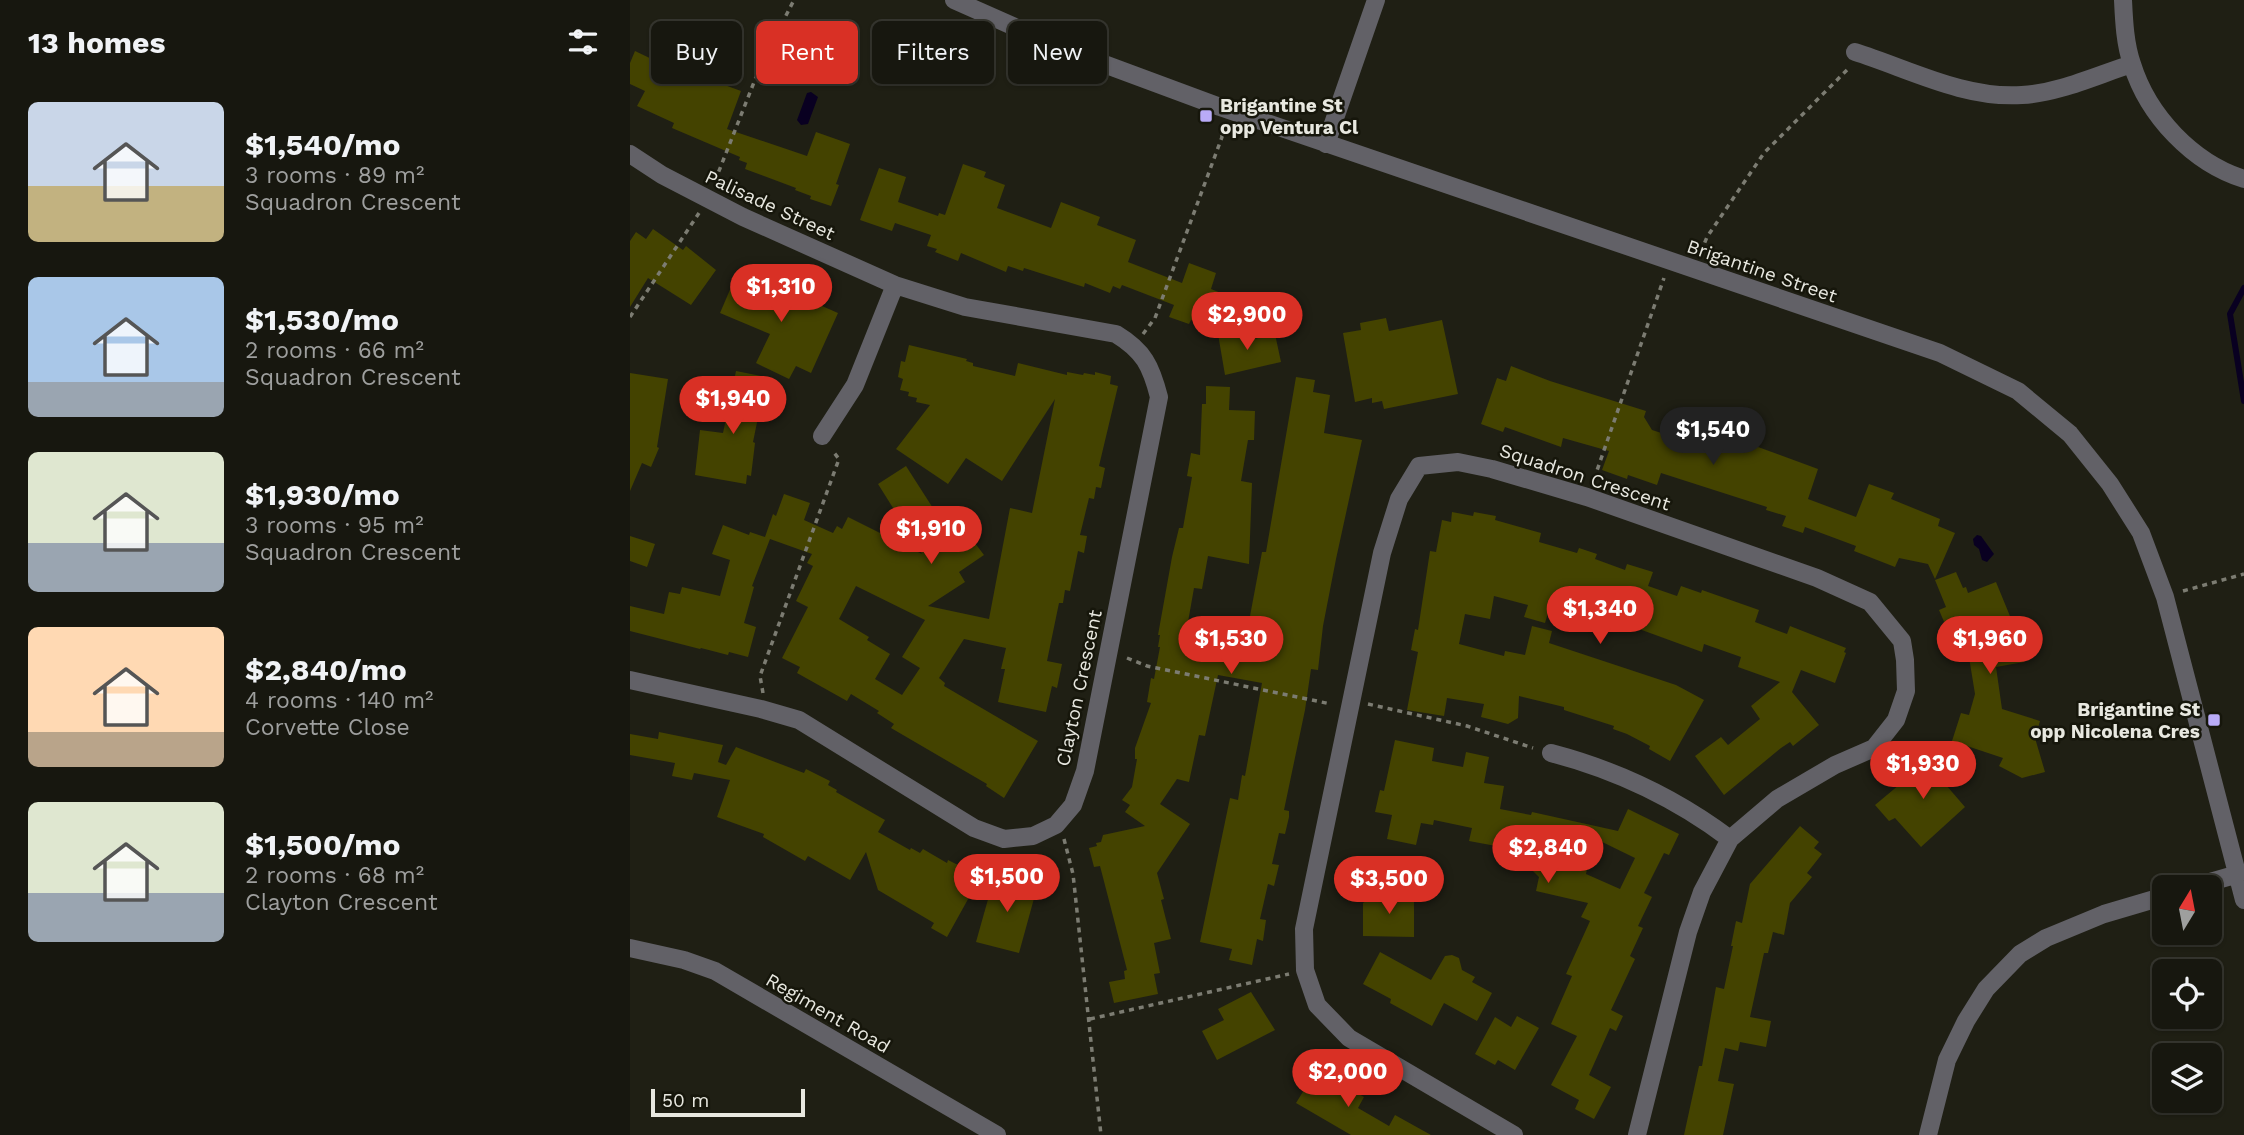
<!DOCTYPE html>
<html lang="en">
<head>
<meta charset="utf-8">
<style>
  :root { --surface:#17170f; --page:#24241d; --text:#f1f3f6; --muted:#9e9f9e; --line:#36362f; --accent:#d93025 }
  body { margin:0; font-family:"Work Sans",sans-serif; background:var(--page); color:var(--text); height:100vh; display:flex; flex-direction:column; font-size:26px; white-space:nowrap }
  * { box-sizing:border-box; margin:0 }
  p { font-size:23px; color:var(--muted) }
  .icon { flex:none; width:38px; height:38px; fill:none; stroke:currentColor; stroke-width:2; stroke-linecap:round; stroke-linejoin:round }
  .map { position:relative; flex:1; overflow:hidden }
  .details { display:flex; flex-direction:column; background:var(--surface); width:630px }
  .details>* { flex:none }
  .hud { position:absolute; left:21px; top:21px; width:665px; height:63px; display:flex; gap:14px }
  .needle { width:46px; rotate:10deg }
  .fabs { position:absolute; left:1522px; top:875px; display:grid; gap:14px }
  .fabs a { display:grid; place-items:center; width:70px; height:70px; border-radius:10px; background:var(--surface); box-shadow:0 2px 5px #0004,0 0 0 2px var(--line); font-size:35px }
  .scale { position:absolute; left:21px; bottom:18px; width:154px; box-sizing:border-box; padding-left:7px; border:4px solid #e8e8e0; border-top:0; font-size:19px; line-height:24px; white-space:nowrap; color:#e8e8e0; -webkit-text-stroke:5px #16160b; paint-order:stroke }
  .price { position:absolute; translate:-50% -60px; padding:0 16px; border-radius:24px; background:var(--accent); color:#fff; font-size:23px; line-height:46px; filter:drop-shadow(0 2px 4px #0008) }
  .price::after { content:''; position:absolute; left:50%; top:42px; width:21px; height:16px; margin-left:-10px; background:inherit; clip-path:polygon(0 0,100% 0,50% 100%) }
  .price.active { background:#222; color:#fff }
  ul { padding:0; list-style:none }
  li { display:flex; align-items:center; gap:21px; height:175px; padding:0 28px }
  li span { display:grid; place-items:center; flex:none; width:196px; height:140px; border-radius:10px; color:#555 }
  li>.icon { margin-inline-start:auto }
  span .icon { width:84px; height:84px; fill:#fffc; stroke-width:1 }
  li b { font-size:30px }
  h2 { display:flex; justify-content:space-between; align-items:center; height:84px; padding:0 28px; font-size:30px }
  .pill { padding:0 24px; border-radius:10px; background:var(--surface); box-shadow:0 2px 5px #0004,0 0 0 2px var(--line); font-size:24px; line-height:63px }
  .pill.active { background:var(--accent); color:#fff }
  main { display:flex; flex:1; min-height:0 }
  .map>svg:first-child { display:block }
  .water { fill:#090021 }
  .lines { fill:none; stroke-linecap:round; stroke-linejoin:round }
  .stream { stroke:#090021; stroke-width:6 }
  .building { fill:#444300; fill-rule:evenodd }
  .path { stroke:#7c7c72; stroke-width:3.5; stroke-dasharray:5 5; stroke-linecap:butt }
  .minor { stroke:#626167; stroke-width:18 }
  .poi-dot { fill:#b9abf7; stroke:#16160b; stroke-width:2.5 }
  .labels { text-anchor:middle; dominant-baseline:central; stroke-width:5; stroke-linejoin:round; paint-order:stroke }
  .poi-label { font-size:19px; font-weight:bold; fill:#e8e8e0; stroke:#16160b; text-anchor:start }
  .street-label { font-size:19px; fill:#e8e8e0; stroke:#16160b }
</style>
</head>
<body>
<main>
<section class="details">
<h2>13 homes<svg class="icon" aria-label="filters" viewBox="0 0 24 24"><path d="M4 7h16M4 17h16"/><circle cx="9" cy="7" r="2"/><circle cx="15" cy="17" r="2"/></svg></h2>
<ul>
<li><span style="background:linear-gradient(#c9d6e8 60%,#c2b280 0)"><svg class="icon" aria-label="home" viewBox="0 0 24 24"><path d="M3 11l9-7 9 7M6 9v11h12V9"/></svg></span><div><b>$1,540/mo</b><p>3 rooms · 89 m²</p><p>Squadron Crescent</p></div></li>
<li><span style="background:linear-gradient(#a9c7e8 75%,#9aa5b1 0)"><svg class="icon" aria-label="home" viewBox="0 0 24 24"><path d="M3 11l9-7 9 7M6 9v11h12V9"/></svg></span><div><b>$1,530/mo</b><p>2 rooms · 66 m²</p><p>Squadron Crescent</p></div></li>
<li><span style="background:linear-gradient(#dfe7d0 65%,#9aa5b1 0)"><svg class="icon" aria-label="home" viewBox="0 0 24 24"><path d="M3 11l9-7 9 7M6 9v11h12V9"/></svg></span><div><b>$1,930/mo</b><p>3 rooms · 95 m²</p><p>Squadron Crescent</p></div></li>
<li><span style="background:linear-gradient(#ffd9b3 75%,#b9a48a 0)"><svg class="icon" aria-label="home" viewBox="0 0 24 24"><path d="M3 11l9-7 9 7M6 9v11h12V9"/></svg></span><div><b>$2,840/mo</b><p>4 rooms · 140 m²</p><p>Corvette Close</p></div></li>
<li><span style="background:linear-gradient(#dfe7d0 65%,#9aa5b1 0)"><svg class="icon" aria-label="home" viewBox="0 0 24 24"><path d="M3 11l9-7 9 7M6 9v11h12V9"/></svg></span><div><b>$1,500/mo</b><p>2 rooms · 68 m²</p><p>Clayton Crescent</p></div></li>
</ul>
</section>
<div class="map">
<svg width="1614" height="1135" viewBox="0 0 1614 1135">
  <rect width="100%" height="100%" fill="#1f1f14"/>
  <!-- water -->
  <path class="water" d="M181,92L188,97L178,124L171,125L167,120L177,93Z
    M1347,535L1351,536L1364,554L1357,562L1352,560L1349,549L1344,545L1343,539Z"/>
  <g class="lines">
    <!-- stream -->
    <path class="stream" d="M1614,288L1600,314L1614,401"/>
  </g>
  <!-- building -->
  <path class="building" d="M37,45L58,54L51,69L111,91L97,129L177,156L186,132L220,144L206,184L209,185L201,206L180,199L181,196L165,190L166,188L115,169L117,163L109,160L110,157L42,128L44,123L7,106L15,91L0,84V63L5,51L28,62Z
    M333,164L356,172L354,177L375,185L367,208L421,228L431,202L470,217L467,225L506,240L498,262L552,283L559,263L586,273L581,289L596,295L584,328L561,320L559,324L539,317L544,305L492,285L490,289L483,286L480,293L455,283L454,287L394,268L393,271L378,266L376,272L331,253L328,261L305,252L307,249L297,246L301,235L265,223L262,231L230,220L249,168L276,177L268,202L308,216L309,213L315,215Z
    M23,229L53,250L56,246L86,270L61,305L18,278L0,307V241L6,232L16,239Z
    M108,271L123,277V281L158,296L160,292L208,313L181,373L166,366L159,379L126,363L140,334L90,313Z
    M756,318L759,331L812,320L828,394L754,409L752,401L742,403V398L725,402L713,333L731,330L730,323Z
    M613,328L616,341L645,334L651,362L595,375L588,334Z
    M279,345L337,359L336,361L343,363V366L385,376L388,363L437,375V372L453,375L454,373L465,375V372L481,376L480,384L488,386L469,466L475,468L471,488L466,487L464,499L459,498L450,535L457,536L454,553L448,551L440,591L435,590L433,603H429L417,661L432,664L427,688L422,686L416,712L368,702L375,669H371L376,648L334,639L309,678L315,683L314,686L408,741L374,798L356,786L357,784L261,728L264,724L247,713L249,711L221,694L217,701L167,673L170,667L152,658L178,607L166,601L183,566L177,563L182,554L140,539L122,586L124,587L114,623L126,627L118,657L99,652L98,655L71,648L70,649L0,631V606L34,614L39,592L50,594L52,587L90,596L100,560L82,554L93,525L119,535L120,532L135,537L143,514L146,516L154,494L180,503L174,520L203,533L207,526L212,529L218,517L292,554L248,484L276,466L317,530L329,522L354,555L329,572L335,582L298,606L359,619L380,508L402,513L425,399L372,481L336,458L318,484L266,449L300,405L286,402L287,398L278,396L279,392L270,390L273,379L268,377L271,361L275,362ZM226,586L295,620L272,657L290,668L272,695L245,679L260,654L237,640L239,637L209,619Z
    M881,366L920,381L1016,411L1014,417L1022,430L1053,440L1057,428L1074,434L1076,428L1188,469L1178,499L1226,517L1239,484L1264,493L1261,499L1310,519L1308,526L1325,533L1305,579L1298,564L1269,558L1265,567L1224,551L1226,546L1175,527L1173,533L1152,526L1156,516L1136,510L1137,507L1031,473L1027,485L998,475L997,479L972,470L979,451L933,438L931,447L875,427L873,432L851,424L867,378L876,381Z
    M106,371L131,376L126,402L131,403L123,442L125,443L121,476L117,475L116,484L65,475L70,430L93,433Z
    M0,373L38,379L27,447L29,448L21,467L12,463L0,491Z
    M666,377L685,380L683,392L700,395L694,433L732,440L706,559L693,626L688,670L681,669L675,710L654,810L659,811V817L655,834L649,833L642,864L649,865L644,886L638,884L630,919L636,920L633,941L627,939L622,965L599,960L602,949L570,942L600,798L608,800L612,775L615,776L632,683L588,675L575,736L569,735L559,782L547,779L530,804L560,824L527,873L534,899L531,900L541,939L524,943L530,973L524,974L528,994L484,1003L479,982L495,979L494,971L497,970L470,866L464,867L459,848L467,846L466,843L471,842L473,835L515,826L495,812L500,805L492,800L502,787L507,759H505V748L521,703L517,702L521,678L524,679L530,647H528L530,635H528L542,557L549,528H553L562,477L557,476L561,453L570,455L572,404H576V386L600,387L599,410L625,411L624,440H618L611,481L622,483L619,564L578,556L572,589L564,588L558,622L617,632L632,552H636Z
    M822,512L843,516L844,512L866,516L865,520L911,533L909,542L947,553L949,548L967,554L965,559L995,570L997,564L1023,572L1018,586L1047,596L1051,586L1071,593L1072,590L1129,610L1125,622L1157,634L1160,626L1216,648L1214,652L1216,653L1205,683L1171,670L1162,692L1189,725L1163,746L1160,742L1151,748L1094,795L1065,756L1091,737L1098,745L1130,719L1121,706L1150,682L1108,667L1111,657L1074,644L1072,652L979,618L981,612L924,593L915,623L894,617L898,605L864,596L860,619L835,614L829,644L874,656L875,651L895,655L902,626L922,631L919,643L1046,685L1074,700L1040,761L1019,749L1020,746L997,734L983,729L984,726L934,710V707L889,696L888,718L878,724L851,717L854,704L817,698L814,716L777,710L788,652L781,650L785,629L788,630L800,551L806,552L812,520L821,522Z
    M0,536L25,544L17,567L0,561Z
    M1326,572L1333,588L1336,587L1338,593L1366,582L1382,621L1387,620L1394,662L1366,667L1372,709L1410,721L1405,738L1415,772L1392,778L1369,766L1373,758L1322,741L1331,713L1339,715L1345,694L1338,651L1333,652L1329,627L1318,631L1309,610L1316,607L1305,580Z
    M29,732L93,745L88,762L96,765L106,747L174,773L176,769L200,781L198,785L207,790L206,792L255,820L248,832L280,850L281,848L290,853L293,849L317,863L318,860L328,865L330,861L352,874L317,937L301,928L304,923L248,890L236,852L220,880L178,856L175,861L133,837L134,834L87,817L100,780L64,773L62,780L42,776L45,763L0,755V734L28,739Z
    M765,740L804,748L802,761L833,767L836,752L859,757L854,783L874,786L870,809L901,815L902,812L988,831L998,809L1049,834L1039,855L1034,853L1014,893L1022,897L1008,926L1013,928L1000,956L1005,959L981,1010L993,1016L986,1031L980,1028L959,1075L981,1087L964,1119L945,1109L949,1100L921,1085L947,1036L921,1024L942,976L936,974L960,921L951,917L958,903L906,891L909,877L892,860L893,851L839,841L842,828L804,820L803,825L791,823L786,845L757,839L762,815L745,812L750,790L754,791ZM964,838L1005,858L990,889L956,874Z
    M1312,755L1327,772L1316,785L1335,807L1291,847L1265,818L1259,821L1245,805L1294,764L1297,768Z
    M1170,826L1189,842L1184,848L1192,854L1177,873L1182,877L1160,903L1154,935L1143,932L1138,953H1134L1120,1017L1141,1021L1136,1047L1110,1042L1108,1051L1095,1048L1088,1081L1104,1084L1093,1135H1054L1069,1066H1072L1086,987L1094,989L1103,946H1101L1106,921L1112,923L1120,884Z
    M364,878L385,884L387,879L408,884L389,953L346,942Z
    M744,895H784V937L733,936V903Z
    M750,952L801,980L815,956L822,955L829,958L832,970L845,977L842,982L862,993L847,1021L814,1003L802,1026L760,1003L761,999L733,984Z
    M621,992L645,1030L587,1060L572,1031L594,1020L588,1009Z
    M887,1016L909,1028L885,1070L868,1060L865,1065L845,1054L865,1017L881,1027Z
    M687,1069L734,1097L728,1108L759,1126L765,1115L801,1135H721L666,1103Z"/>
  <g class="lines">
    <!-- path -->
    <path class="path" d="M85,181L132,62L164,0
      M1071,252L1077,237L1134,153L1218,69
      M0,317L69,213
      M513,334L525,318L592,137L591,127
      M964,479L1034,278
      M1553,591L1614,574
      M497,658L517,666L701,704
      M133,693L130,676L209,459L202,450
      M738,704L837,726L903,748
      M434,839L443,874L471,1135
      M460,1019L659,974"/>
    <!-- minor -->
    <path class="minor" d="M324,0L439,51L590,107L1310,353L1388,391L1440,434L1480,484L1511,533L1535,597L1614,900
      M1493,0C1494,21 1495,44 1502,64C1518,116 1563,163 1614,179
      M1225,52C1279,69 1334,99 1392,95C1429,93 1467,75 1502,64
      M696,144L746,0
      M0,154L32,175L113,217L265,285L335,307L486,334C514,351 521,366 529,397L455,771L443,805L426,825L403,836L374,839L344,828L169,720L131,709L0,680
      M192,436L225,385L265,285
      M921,753C986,770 1047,799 1100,839
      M1563,887L1608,874
      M0,948L54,960L85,971L367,1135
      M884,1135L719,1038L687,1005L675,970L674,929L752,553L769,499L789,466L828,462L862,469L957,497L1187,578L1240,602L1272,641L1275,660L1276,691L1266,720L1244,748L1205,765L1147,799L1100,839L1072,892L1058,932L1007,1135
      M1298,1135L1317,1060L1336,1021L1356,989L1390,954L1416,938L1474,914L1535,896"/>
  </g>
  <!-- markers -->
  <g class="poi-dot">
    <rect x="569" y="109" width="14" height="14" rx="3.5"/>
    <rect x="1577" y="713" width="14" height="14" rx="3.5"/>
  </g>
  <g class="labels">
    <!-- poi labels -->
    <g class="poi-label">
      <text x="590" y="105">Brigantine St<tspan x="590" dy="22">opp Ventura Cl</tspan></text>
      <text x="1570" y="709" text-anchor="end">Brigantine St<tspan x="1570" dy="22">opp Nicolena Cres</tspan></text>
    </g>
    <!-- street labels -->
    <g class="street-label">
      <text transform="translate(140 205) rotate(25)">Palisade Street</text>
      <text transform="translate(1132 271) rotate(19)">Brigantine Street</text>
      <text transform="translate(955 477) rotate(18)">Squadron Crescent</text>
      <text transform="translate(449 688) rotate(-78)">Clayton Crescent</text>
      <text transform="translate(198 1013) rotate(30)">Regiment Road</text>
    </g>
  </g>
</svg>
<div class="fabs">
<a><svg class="needle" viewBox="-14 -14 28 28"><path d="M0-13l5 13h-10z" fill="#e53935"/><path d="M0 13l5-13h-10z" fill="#9e9f9e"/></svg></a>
<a><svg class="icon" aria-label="locate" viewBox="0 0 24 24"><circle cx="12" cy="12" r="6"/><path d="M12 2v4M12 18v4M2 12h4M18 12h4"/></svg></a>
<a><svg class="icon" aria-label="layers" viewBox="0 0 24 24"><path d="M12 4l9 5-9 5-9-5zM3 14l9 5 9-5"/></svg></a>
</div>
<div class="scale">50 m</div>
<b class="price" style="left:151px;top:324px">$1,310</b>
<b class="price" style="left:617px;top:352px">$2,900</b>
<b class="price" style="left:103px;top:436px">$1,940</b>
<b class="price active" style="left:1083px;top:467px">$1,540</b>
<b class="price" style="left:301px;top:566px">$1,910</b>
<b class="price" style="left:970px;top:646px">$1,340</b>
<b class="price" style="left:601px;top:676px">$1,530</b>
<b class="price" style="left:1360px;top:676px">$1,960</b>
<b class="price" style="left:1293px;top:801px">$1,930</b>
<b class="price" style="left:918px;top:885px">$2,840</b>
<b class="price" style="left:377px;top:914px">$1,500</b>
<b class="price" style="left:759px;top:916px">$3,500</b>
<b class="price" style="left:718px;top:1109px">$2,000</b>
<div class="hud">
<a class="pill">Buy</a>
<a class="pill active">Rent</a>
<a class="pill">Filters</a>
<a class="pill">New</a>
</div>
</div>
</main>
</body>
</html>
